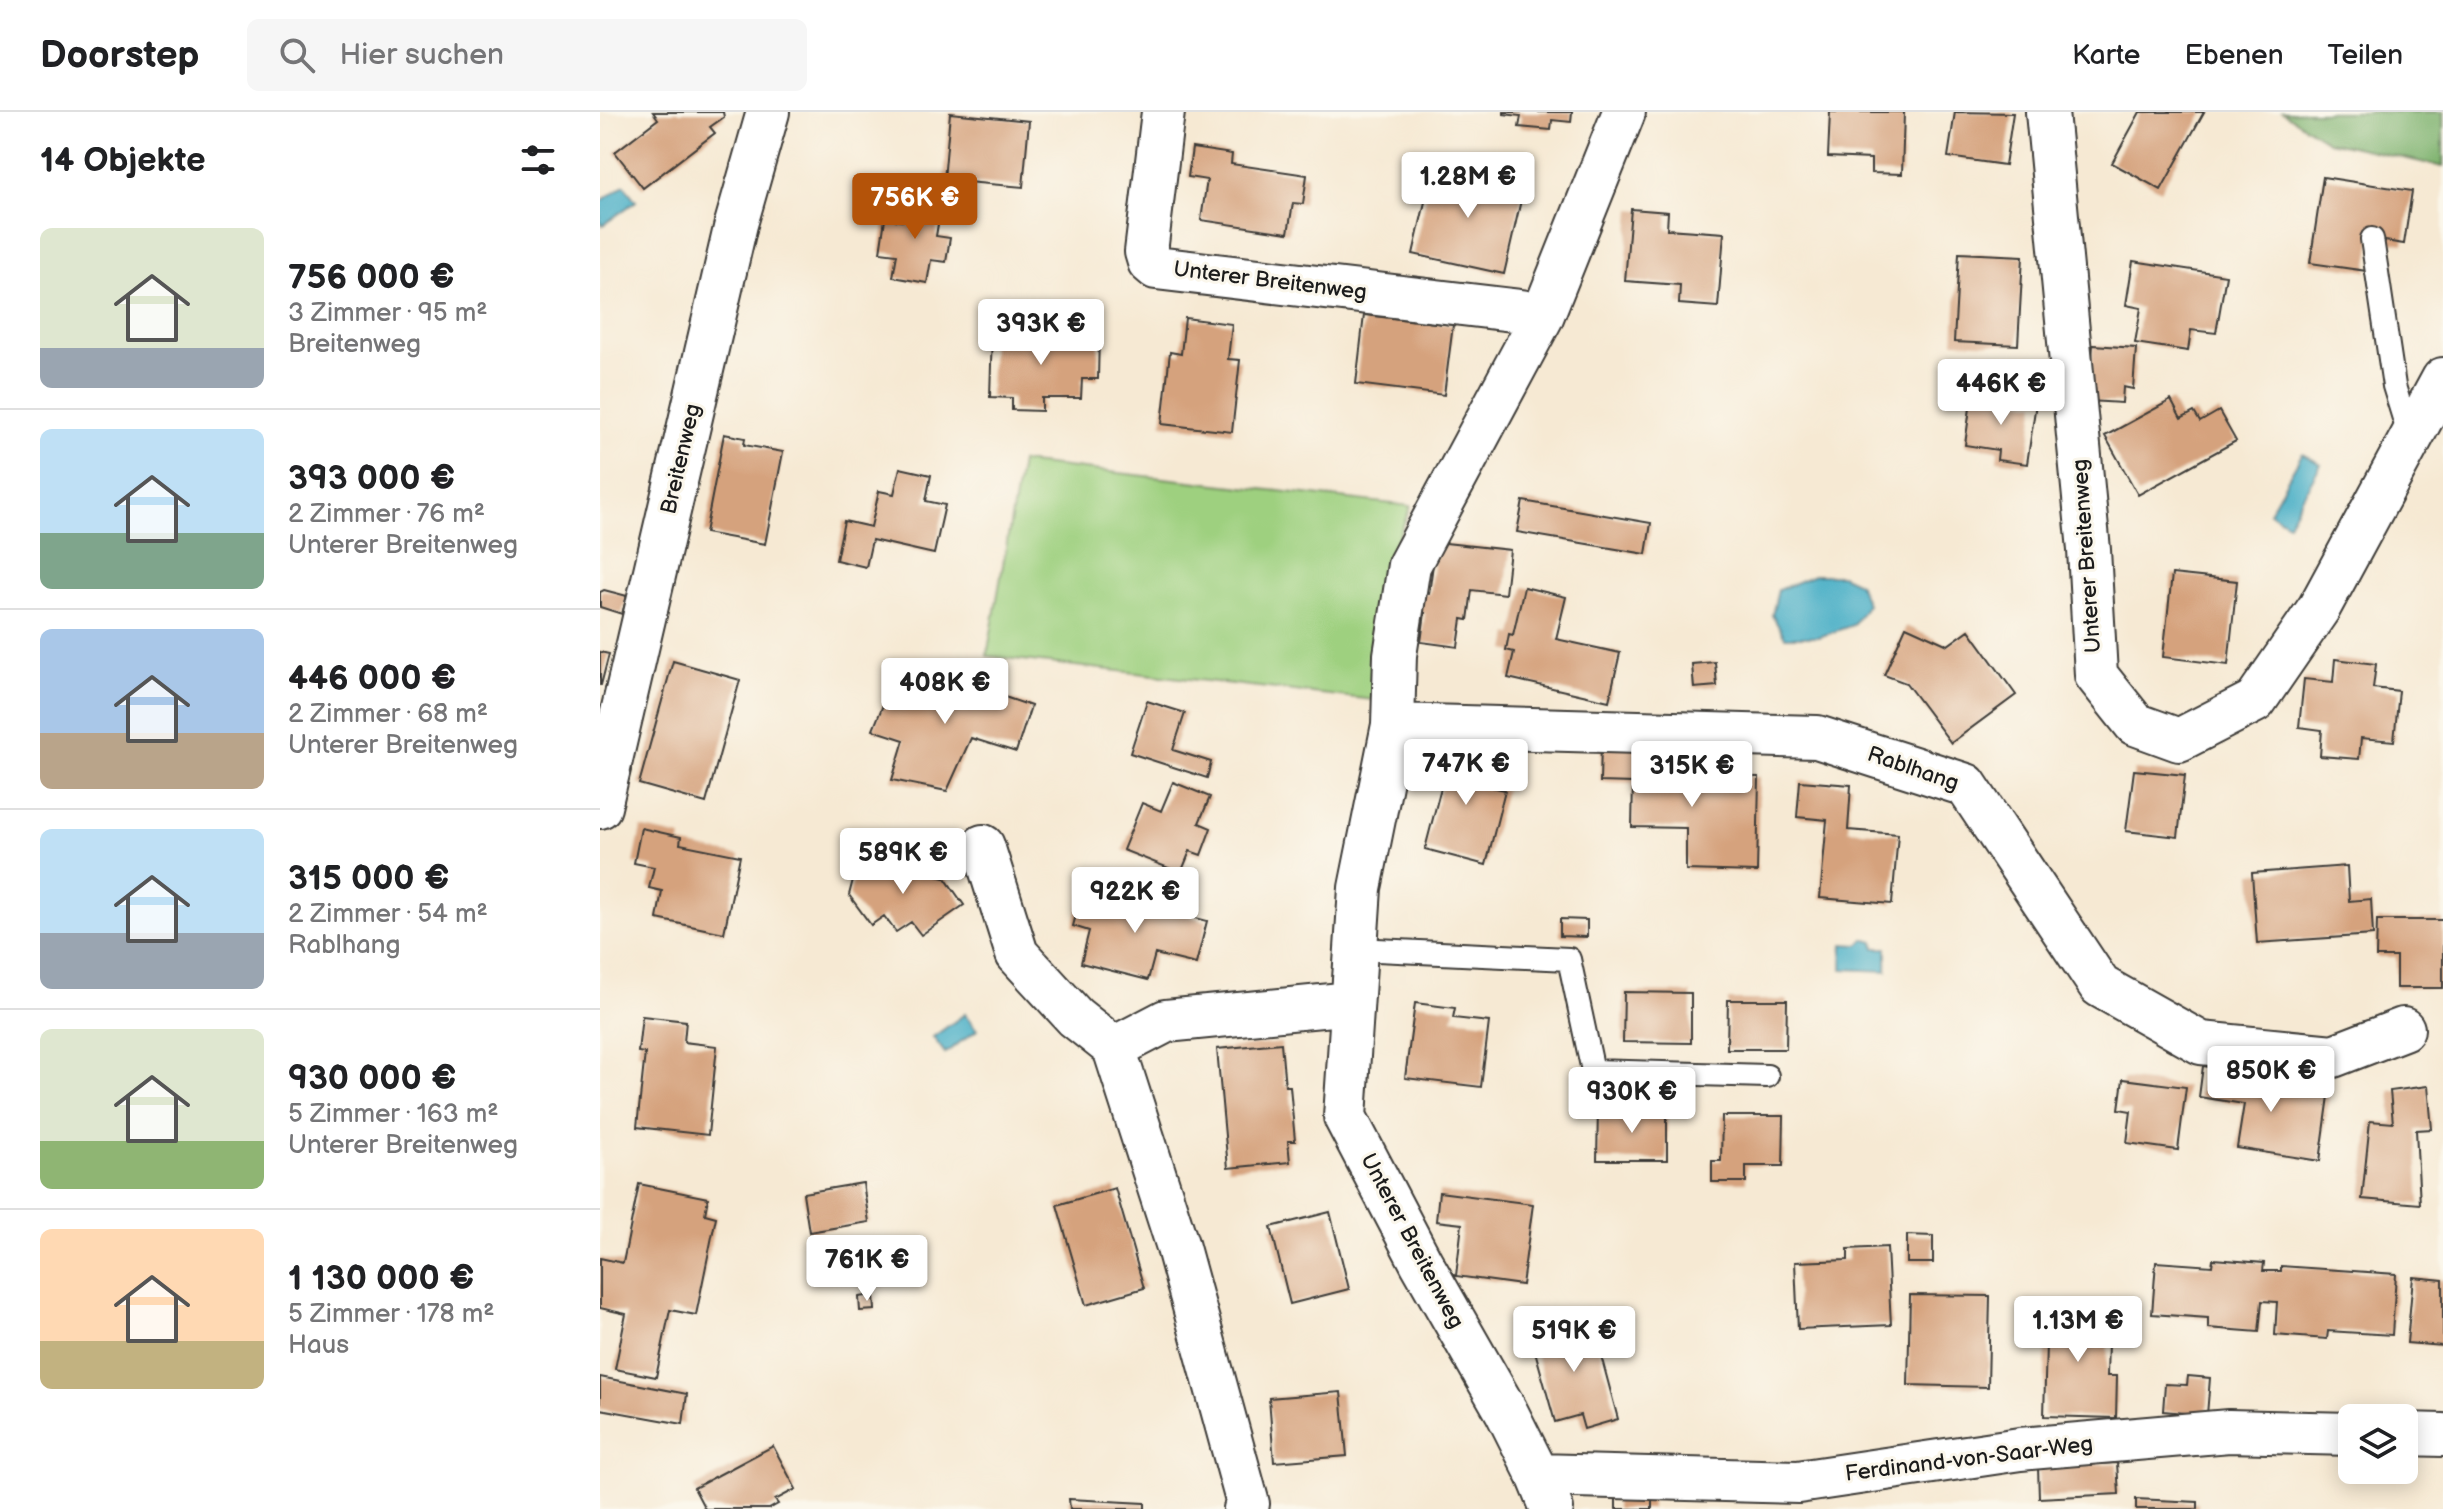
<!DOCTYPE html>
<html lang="de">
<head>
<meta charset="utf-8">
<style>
  :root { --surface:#fff; --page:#f6f6f6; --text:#202124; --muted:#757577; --line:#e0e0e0; --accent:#b45309 }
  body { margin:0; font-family:"Balsamiq Sans",sans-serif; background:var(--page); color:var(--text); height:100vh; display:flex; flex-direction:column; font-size:30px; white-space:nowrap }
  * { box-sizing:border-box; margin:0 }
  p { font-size:26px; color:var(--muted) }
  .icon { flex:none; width:44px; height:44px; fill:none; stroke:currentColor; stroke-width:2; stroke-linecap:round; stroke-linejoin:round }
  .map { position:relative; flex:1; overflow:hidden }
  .panel { display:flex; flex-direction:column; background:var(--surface); width:600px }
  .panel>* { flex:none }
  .tools { position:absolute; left:1738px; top:1292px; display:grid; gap:16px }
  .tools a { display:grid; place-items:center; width:80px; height:80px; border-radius:12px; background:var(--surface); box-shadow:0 4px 20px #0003; font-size:40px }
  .price { position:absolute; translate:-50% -68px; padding:0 18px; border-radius:8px; background:#fff; color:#222; font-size:26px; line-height:52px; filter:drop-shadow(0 2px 4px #0008) }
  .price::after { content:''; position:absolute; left:50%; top:48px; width:24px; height:18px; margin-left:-12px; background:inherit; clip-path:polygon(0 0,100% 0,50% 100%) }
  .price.active { background:var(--accent); color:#fff }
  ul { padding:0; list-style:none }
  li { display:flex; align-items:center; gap:24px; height:200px; padding:0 40px }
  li+li { border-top:2px solid var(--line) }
  li span { display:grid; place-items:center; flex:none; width:224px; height:160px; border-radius:12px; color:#555 }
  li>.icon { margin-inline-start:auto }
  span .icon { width:96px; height:96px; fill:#fffc; stroke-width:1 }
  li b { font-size:34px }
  h2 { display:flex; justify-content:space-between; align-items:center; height:96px; padding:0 40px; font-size:34px }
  header { display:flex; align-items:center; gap:48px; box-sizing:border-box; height:112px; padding:0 40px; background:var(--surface); border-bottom:2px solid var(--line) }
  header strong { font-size:38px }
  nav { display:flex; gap:44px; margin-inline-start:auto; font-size:28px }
  .search { width:560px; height:72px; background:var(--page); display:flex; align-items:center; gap:20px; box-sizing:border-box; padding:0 28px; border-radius:12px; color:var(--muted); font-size:30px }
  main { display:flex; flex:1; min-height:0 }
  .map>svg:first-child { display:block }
  .green { fill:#9ed07f; stroke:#5d764e; stroke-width:2 }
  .forest { fill:#7eb26e; stroke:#4d6745; stroke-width:2 }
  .water { fill:#47aec6; stroke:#326571; stroke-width:2 }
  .building { fill:#d5a27d }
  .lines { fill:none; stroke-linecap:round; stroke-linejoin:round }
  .lane-casing { stroke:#3d3b37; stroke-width:26 }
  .street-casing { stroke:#3d3b37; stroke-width:46 }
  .lane { stroke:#fff; stroke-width:22 }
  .street { stroke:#fff; stroke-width:42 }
  .labels { text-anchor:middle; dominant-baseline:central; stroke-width:6; stroke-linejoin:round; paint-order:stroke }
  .street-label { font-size:22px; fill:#1c1c1c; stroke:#fbf7ec }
</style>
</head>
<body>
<header>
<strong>Doorstep</strong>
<div class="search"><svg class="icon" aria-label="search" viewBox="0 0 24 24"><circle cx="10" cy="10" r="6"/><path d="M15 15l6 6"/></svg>Hier suchen</div>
<nav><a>Karte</a><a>Ebenen</a><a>Teilen</a></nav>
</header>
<main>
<section class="panel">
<h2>14 Objekte<svg class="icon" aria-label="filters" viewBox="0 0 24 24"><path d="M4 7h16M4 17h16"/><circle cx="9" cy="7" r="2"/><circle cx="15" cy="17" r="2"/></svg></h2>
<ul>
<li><span style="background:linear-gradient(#dfe7d0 75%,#9aa5b1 0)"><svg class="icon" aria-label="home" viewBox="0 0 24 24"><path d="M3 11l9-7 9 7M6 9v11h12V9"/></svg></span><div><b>756 000 €</b><p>3 Zimmer · 95 m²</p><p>Breitenweg</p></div></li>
<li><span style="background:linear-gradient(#bfe0f5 65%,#7fa58c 0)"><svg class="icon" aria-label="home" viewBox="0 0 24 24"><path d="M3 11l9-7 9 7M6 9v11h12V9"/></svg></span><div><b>393 000 €</b><p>2 Zimmer · 76 m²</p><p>Unterer Breitenweg</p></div></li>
<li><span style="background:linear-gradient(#a9c7e8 65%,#b9a48a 0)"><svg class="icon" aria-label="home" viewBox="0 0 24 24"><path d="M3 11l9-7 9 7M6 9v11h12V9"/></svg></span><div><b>446 000 €</b><p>2 Zimmer · 68 m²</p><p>Unterer Breitenweg</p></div></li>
<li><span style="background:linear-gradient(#bfe0f5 65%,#9aa5b1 0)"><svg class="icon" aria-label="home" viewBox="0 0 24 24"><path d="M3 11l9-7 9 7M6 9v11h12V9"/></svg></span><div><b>315 000 €</b><p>2 Zimmer · 54 m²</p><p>Rablhang</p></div></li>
<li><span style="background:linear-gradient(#dfe7d0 70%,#8fb573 0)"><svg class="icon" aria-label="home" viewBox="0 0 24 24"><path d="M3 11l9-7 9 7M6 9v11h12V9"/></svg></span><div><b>930 000 €</b><p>5 Zimmer · 163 m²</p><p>Unterer Breitenweg</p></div></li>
<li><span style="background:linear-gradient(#ffd9b3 70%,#c2b280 0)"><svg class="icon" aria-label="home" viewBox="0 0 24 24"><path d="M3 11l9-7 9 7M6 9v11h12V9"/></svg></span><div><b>1 130 000 €</b><p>5 Zimmer · 178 m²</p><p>Haus</p></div></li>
</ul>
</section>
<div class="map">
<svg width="1843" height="1397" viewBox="0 0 1843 1397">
  <rect width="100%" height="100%" fill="#fbf7ec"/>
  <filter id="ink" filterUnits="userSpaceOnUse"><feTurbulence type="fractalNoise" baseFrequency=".0125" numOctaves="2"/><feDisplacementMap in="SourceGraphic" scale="16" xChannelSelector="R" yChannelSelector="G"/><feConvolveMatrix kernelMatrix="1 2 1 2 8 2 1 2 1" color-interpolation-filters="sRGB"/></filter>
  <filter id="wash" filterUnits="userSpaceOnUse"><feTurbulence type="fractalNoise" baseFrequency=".006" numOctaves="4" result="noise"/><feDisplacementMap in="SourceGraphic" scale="32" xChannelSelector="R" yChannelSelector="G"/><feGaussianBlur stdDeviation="1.8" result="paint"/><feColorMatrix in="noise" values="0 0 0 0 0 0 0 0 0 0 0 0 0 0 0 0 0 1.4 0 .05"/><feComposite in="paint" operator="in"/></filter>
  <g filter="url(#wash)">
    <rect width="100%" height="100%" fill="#f6e9d3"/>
    <!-- green -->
    <path class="green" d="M421,350L811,394L792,440L773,588L387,544Z"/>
    <!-- forest -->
    <path class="forest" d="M1682,0H1843V55L1728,29Z"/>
    <!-- water -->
    <path class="water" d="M24,73L36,89L3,113L0,109V90Z
      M1702,342L1721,352L1688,411L1669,400Z
      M1214,463H1241L1258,471L1267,492L1253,513L1219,525H1185L1172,503L1178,478Z
      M1264,827L1274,830L1275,836H1287V859L1242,857L1243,832L1259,833Z
      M365,902L377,918L345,941L333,925Z"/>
    <g id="blocks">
      <!-- building -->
      <path class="building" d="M53,0H123L124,5L110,15L115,21L43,76L15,40L58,7Z
        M904,0H972L971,10L952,8L951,18L919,15L921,4L904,2Z
        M1230,0H1304L1302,62L1271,61V47L1228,45Z
        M1355,0L1413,1L1405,53L1348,45Z
        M1540,0H1604L1561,78L1512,51Z
        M350,1L429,9L423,75L344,68Z
        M592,36L632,42L631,52L707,63L703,92L693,91L688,121L601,108L607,68L588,65Z
        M833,55L924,75L904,162L813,142Z
        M1723,65L1812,79L1804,132L1772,127L1767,159L1710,151Z
        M306,89L341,94L336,124L350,126L346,150L331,148L327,171L293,165L297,142L280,140L285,107L302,109Z
        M1031,97L1068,100L1067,117L1124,121L1118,195L1079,192L1080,173L1025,169Z
        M1359,141L1423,144L1418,233L1354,230Z
        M1533,149L1626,163L1616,221L1591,218L1588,239L1535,231L1541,196L1526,193Z
        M764,203L853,213L844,283L756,272Z
        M585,206L632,212L628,247L640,248L632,320L562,312L570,240L581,242Z
        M392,220L499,223L498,267H482L481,286H442V299L412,298V286L390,285Z
        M1493,233L1536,236L1533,277L1523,275L1522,291L1489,289Z
        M1372,281L1436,291L1427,352L1397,348L1398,338L1365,333Z
        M1571,288L1581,307L1594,300L1600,310L1619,299L1636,329L1538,383L1505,324Z
        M124,322L145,326L144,333L183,340L165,432L105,421Z
        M300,356L331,363L326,389L345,393L334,442L272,428L266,455L236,448L244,409L271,415L279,379L294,382Z
        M923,389L1051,411L1046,442L917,420Z
        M836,430L910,438L905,482L872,478L868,508L862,507L858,535L821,530L825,501L814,500L817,481L829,482Z
        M1572,462L1637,469L1628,553L1563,545Z
        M924,475L966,485L956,527L1020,541L1009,589L908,566L914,540L906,538L909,522L913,523Z
        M4,478L27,484L22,502L0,495V480Z
        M1306,514L1348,533L1369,518L1416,583L1351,631L1306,571L1284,563Z
        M0,540L9,542L1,573H0Z
        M1735,547L1776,552L1773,576L1799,579L1794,629L1761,626L1759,647L1720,644L1722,618L1699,615L1704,567L1733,570Z
        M73,549L140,568L106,691L39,672Z
        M1115,550L1117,574L1094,576L1092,552Z
        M326,558L431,594L416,640L371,626L347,679L292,668L304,628L273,618L293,568L316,572Z
        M547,589L585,601L573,638L611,650L607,666L530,641Z
        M853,629L892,639L883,673L905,678L886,753L825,737Z
        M1001,632L1046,633L1045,663L1159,665L1157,760L1086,758V716L1032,715L1033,671L1000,670Z
        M1534,658L1585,663L1578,725L1526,719Z
        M1200,669L1251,673L1248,718L1298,722L1292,792L1220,786L1227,708L1197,705Z
        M573,670L610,685L599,711L611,716L601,743L590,739L581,761L523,738L542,691L561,699Z
        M41,716L81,725L80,732L140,744L124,821L57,807L62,779L49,776L54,755L34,751Z
        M269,747L345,766L364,793L321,823L311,810L296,820L284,804L271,813L249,783L255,760Z
        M1747,754L1749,789L1771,787L1773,823L1657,831L1652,761Z
        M483,777L607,809L596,852L555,842L548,868L481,851L489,819L473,814Z
        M960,807L987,808V825L960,824Z
        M1777,808H1843V876H1796V845H1776Z
        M1024,880L1091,881V931L1023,930Z
        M1128,888H1187L1186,937H1127Z
        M815,891L855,896L853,906L889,910L881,975L805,966Z
        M42,904L86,909L84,930L117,934L108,1023L37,1015L45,941L38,940Z
        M681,931L685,974H690L695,1029H688L690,1050L628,1056L617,937Z
        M1603,954L1652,962L1650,972L1729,984L1720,1049L1637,1036L1644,992L1599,985Z
        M1523,967L1586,975L1578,1038L1527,1031L1531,999L1519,997Z
        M1828,974L1832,1017L1816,1018L1820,1092L1762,1087L1770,1009L1793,1011L1790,979Z
        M998,998L1067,999V1048H997Z
        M1122,1004H1184L1183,1054H1146V1070H1112V1049H1121Z
        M263,1071L269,1110L209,1120L203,1081Z
        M39,1072L108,1086L105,1102L116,1105L96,1203L70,1198L56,1265L15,1257L26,1202L0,1196V1146L23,1151Z
        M515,1076L544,1176L486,1193L457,1093Z
        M839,1080L933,1092L922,1173L856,1164L862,1112L836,1109Z
        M730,1100L749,1177L690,1192L671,1115Z
        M1307,1123L1333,1124V1151H1307Z
        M1287,1135L1291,1213L1198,1217L1195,1150L1248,1148V1137Z
        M1613,1147L1664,1151L1663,1159H1681V1154L1796,1162L1792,1223L1728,1219L1727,1227L1675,1223L1677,1190L1662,1189L1659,1220L1608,1216V1206L1552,1202L1556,1150L1612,1154Z
        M1813,1165L1843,1168V1234L1807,1231Z
        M274,1183L275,1198L260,1199L259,1185Z
        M1310,1183L1390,1184L1388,1275L1308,1273Z
        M1447,1195L1509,1197L1507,1264H1517L1516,1306L1444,1304Z
        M972,1206L977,1226L995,1221L1018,1307L984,1317L980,1303L955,1310L929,1218Z
        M1588,1264L1610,1266L1607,1303L1563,1299L1565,1272L1587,1273Z
        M0,1265L87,1282L83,1312L0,1297Z
        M741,1280L747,1344L674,1350L669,1286Z
        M173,1334L196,1377L175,1388L178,1392L169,1397H105L94,1376Z
        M1517,1351L1519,1382L1439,1386L1438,1355Z
        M1016,1384L1052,1386V1397H1016Z
        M469,1387L545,1391V1397H470Z
        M1536,1387L1598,1390V1397H1536Z"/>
    </g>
  </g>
  <g filter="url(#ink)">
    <use href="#blocks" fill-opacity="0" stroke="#3d3b37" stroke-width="2"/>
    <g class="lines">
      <defs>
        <path id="lane" d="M1772,127L1794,274L1810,326
          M756,837L969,847L993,959L1167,964"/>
        <path id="street" d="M563,0L546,140L549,150L556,156L921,199L942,205
          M1447,0L1489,438L1496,563L1535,612L1579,628L1655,589L1719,496L1843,267
          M793,613L1217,625L1366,673L1500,874L1601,931L1733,944L1803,917
          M0,695L136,112L168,0
          M383,734L417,842L475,905L514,936L566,909L752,891
          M514,936L577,1132L648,1392L645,1397
          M1804,1322L1843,1323
          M938,1363L1198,1370L1420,1337L1629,1319L1752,1322
          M952,1397L938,1363L906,1299L821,1150L745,1005L760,776L793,613L795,543L809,453L942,205L1024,0"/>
      </defs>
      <!-- lane casing -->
      <use href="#lane" class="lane-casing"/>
      <!-- street casing -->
      <use href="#street" class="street-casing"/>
      <!-- lane -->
      <use href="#lane" class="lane"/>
      <!-- street -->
      <use href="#street" class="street"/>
    </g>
  </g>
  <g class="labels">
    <!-- street labels -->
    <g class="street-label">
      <text transform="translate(670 169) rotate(7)">Unterer Breitenweg</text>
      <text transform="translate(81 347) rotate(-77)">Breitenweg</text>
      <text transform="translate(1487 444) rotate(-94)">Unterer Breitenweg</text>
      <text transform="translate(1313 657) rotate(19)">Rablhang</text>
      <text transform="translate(812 1129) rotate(62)">Unterer Breitenweg</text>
      <text transform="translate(1369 1347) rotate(-7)">Ferdinand-von-Saar-Weg</text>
    </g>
  </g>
</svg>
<div class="tools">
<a><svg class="icon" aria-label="layers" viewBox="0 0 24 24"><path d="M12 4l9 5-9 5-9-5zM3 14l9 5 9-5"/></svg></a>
</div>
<b class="price" style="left:868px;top:108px">1.28M €</b>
<b class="price active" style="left:315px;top:129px">756K €</b>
<b class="price" style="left:441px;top:255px">393K €</b>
<b class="price" style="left:1401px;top:315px">446K €</b>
<b class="price" style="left:345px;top:614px">408K €</b>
<b class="price" style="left:866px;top:695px">747K €</b>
<b class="price" style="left:1092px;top:697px">315K €</b>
<b class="price" style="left:303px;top:784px">589K €</b>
<b class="price" style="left:535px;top:823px">922K €</b>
<b class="price" style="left:1671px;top:1002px">850K €</b>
<b class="price" style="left:1032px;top:1023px">930K €</b>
<b class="price" style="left:267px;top:1191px">761K €</b>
<b class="price" style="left:1478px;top:1252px">1.13M €</b>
<b class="price" style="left:974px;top:1262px">519K €</b>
</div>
</main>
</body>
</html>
